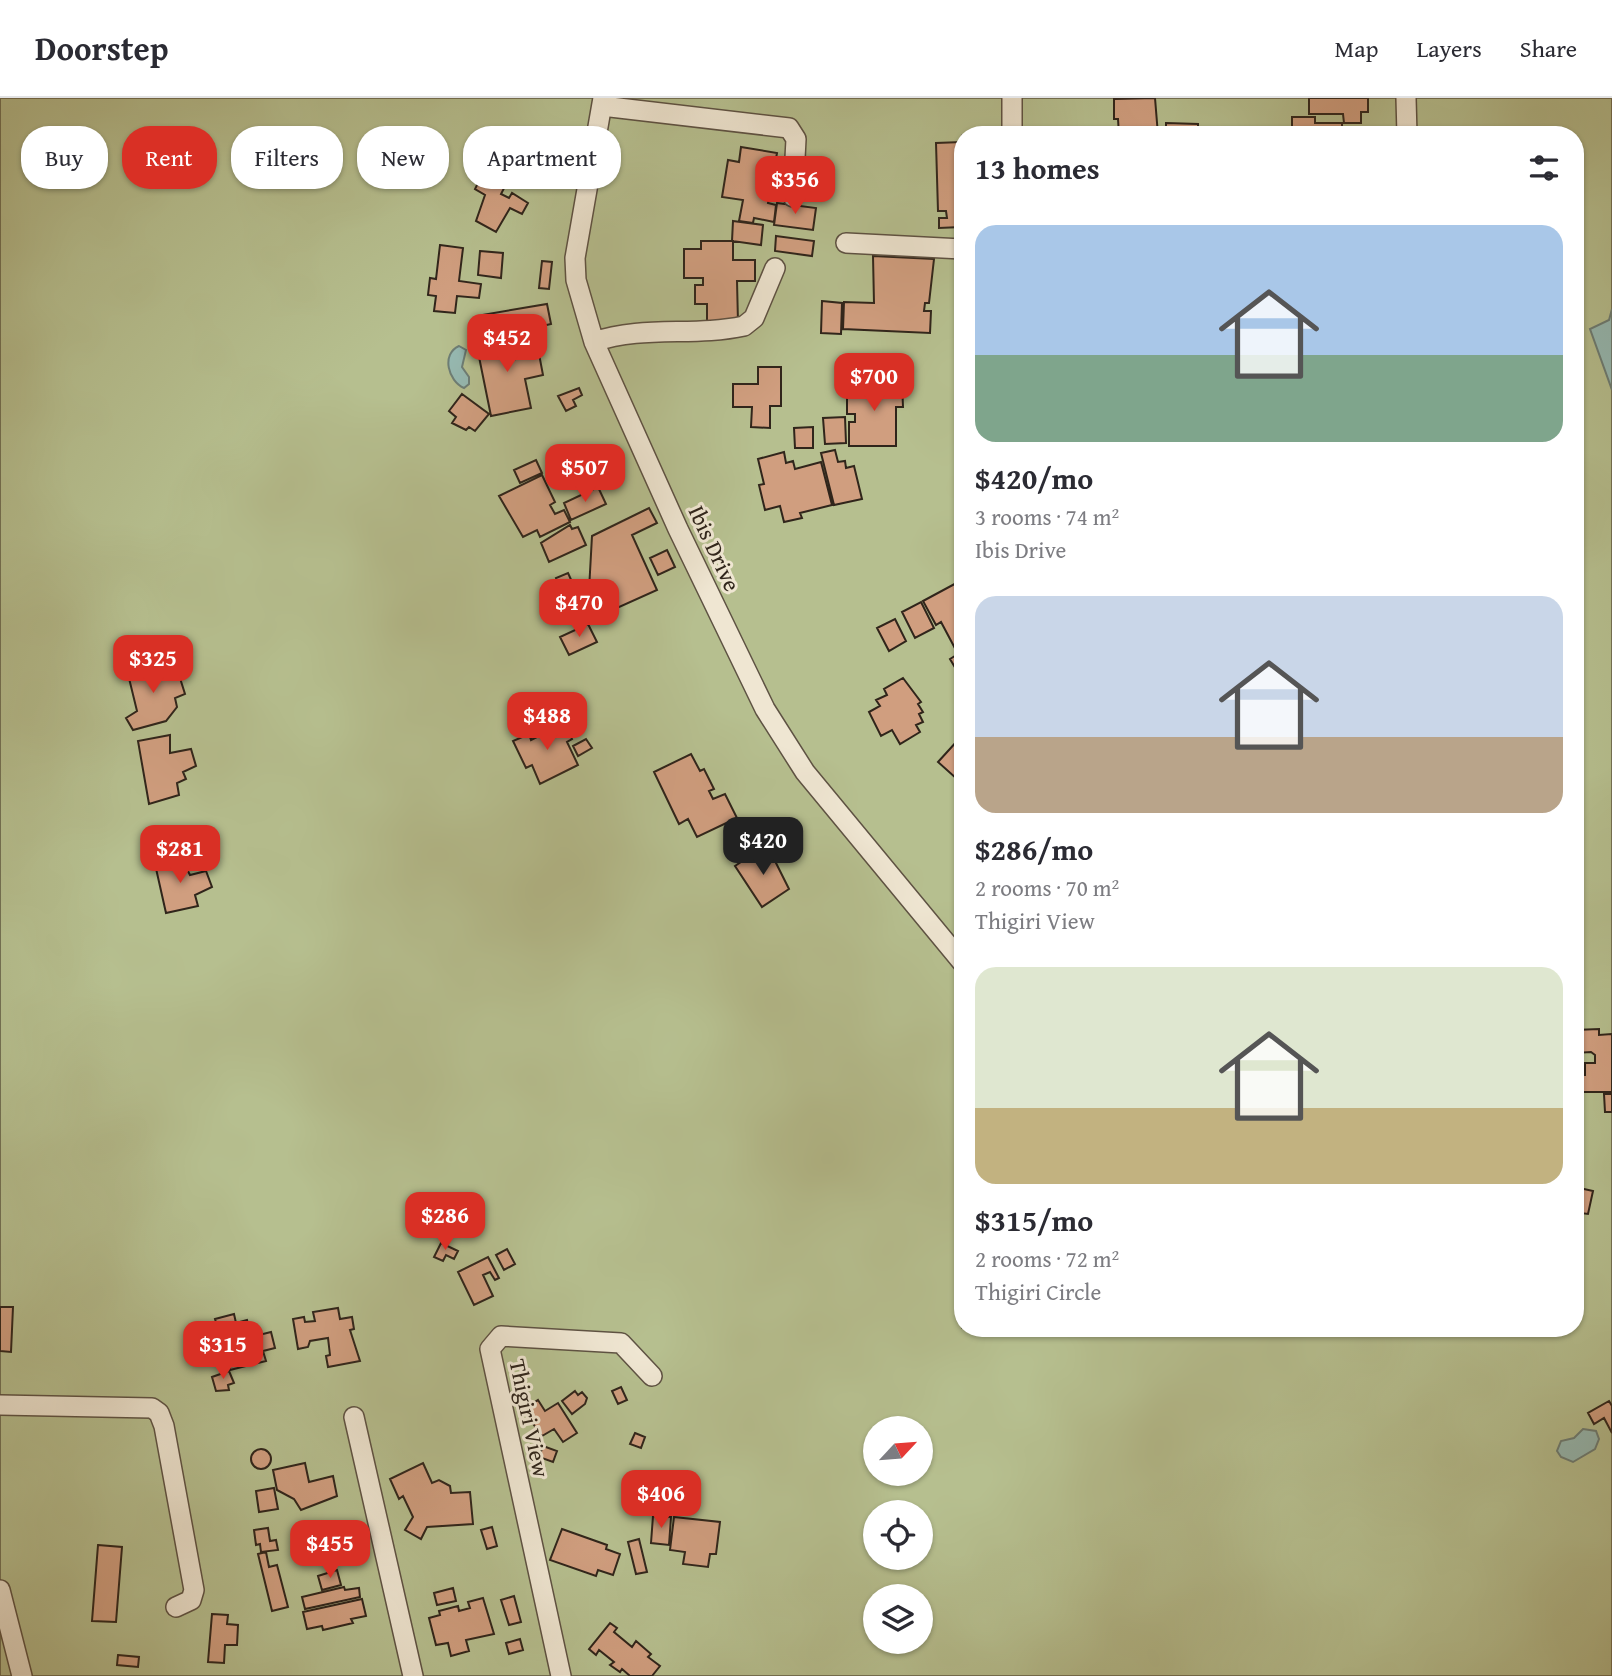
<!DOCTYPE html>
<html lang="en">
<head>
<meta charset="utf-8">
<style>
  :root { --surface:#fff; --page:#f7f7f7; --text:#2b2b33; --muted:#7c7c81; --line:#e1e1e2; --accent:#d93025 }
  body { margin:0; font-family:"Gentium Book Plus",serif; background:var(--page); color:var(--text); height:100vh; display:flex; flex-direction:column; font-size:26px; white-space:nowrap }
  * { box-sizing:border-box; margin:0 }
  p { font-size:23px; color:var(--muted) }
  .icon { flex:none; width:38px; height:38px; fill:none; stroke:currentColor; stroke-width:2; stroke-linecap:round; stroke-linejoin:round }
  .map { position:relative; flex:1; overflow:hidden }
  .panel { position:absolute; left:954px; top:28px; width:630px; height:1211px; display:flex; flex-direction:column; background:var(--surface); border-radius:28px; box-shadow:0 2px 5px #0004 }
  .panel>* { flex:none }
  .top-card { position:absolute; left:21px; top:28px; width:665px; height:63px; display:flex; gap:14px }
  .needle { width:46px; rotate:64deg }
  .tools { position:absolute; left:863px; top:1318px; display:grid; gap:14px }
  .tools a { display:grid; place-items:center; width:70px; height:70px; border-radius:50%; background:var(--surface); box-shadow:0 2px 5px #0004; font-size:35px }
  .price { position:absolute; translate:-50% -60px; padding:0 16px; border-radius:14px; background:var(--accent); color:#fff; font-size:23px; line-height:46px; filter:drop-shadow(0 2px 4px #0008) }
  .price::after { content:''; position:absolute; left:50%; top:42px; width:21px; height:16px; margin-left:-10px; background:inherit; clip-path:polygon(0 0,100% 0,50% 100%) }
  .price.current { background:#222; color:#fff }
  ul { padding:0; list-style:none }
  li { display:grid; align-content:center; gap:14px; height:371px; padding:0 21px }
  li span { display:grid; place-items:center; height:217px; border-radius:21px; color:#555 }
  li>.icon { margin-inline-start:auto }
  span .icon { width:126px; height:126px; fill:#fffc; stroke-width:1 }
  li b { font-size:30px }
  h2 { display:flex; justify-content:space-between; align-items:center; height:84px; padding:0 21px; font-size:30px }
  .pill { padding:0 24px; border-radius:28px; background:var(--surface); box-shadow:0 2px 5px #0004; font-size:24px; line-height:63px }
  .pill.current { background:var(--accent); color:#fff }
  header { display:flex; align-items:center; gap:42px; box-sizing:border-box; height:98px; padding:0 35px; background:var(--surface); border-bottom:2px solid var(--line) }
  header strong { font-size:33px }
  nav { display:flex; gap:38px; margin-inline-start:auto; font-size:24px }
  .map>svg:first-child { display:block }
  .green { fill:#b6bf8f; stroke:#737255; stroke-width:2; fill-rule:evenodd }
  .water { fill:#96bab3; stroke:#6d7e76; stroke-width:2 }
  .building { fill:#d09e7f; stroke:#30251b; stroke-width:2 }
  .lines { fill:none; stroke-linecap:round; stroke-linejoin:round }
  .minor-casing { stroke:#5e5243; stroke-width:22 }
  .minor { stroke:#efe6d2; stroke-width:19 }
  .labels { text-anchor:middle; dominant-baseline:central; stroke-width:6; stroke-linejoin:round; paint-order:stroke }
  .street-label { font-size:23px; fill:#30251b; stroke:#efe6d2 }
</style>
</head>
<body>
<header>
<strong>Doorstep</strong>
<nav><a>Map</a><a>Layers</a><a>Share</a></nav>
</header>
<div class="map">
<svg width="1612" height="1578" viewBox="0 0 1612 1578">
  <rect width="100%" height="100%" fill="#e6d9ba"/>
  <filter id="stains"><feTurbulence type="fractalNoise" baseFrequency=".00286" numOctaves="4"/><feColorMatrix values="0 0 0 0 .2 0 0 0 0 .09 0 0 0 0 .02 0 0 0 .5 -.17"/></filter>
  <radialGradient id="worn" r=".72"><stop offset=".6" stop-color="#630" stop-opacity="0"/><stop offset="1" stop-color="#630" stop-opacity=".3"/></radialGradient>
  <!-- green -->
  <path class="green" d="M0,0H1612V1578H0ZM962,37H1575V1230H962ZM875,1330H920V1376H875ZM875,1414H920V1460H875ZM875,1498H920V1544H875Z"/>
  <!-- water -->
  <path class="water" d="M1612,211V292L1590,231L1609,222Z
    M459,248L466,252L462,269L469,279V286L464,290C448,283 441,256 459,248Z
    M1583,1331L1596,1333L1599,1341L1595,1351L1573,1364L1561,1359L1557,1353L1561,1343L1574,1340Z"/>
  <!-- building -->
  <path class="building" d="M1155,0L1158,37H1119L1118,21H1114V1Z
    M1309,0H1368V14H1361V25H1344L1343,16H1309Z
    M1292,19H1315V25H1342V37H1292Z
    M1166,25L1198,26V37H1161V29H1166Z
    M503,40L526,41L525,52L502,50Z
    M962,44L961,129L939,130V120H947L946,113H938L936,45Z
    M741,49L777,55L775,66L789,69L785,88L771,86L768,105L776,107L774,124L754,120L753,125L739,123L743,102L722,99L728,62L739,64Z
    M497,58L516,67L501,96L509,100L512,95L528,105L522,116L510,110L496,134L476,123L485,97L475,91L482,77L486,80Z
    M777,105L816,110L813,132L774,127Z
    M733,123L763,127L761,147L732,143Z
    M776,138L814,143L812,158L775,153Z
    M701,143H733V162H755V183H737L738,224H707V206H695V187H703V180H684V151H701Z
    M440,147L463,150L459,183L481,186L479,200L457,198L455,215L434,213L436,198L428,197L430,180L436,181Z
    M480,153L503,155L501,180L478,177Z
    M873,158L934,161L929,205H925L924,213H931L930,235L843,231L844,204L874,205Z
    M542,163L552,164L549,191L539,190Z
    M822,203L842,205L841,236L821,235Z
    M547,206L551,226L503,237L502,233L485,236L482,217Z
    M518,236L522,255L515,256L516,261L539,256L543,277L525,281L531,310L491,318L476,244Z
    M758,269H781V308H770V330L751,329L752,309H733V286H758Z
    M847,284H902L903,309H896V348H849V324H855V316H847Z
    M579,290L582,297L573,302L576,308L566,313L558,298Z
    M462,296L489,316L475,333L469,329L466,332L452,325L456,319L449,313Z
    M845,319L846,345L825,346L823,320Z
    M813,329V350H795L794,330Z
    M835,352L838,364L845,363L846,370L854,368L862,401L834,407L821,355Z
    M784,354L786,365L793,363L795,371L821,364L832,407L800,415L802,420L784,424L780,408L765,412L759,387L764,386L758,361Z
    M536,362L542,375L520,385L514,372Z
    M542,377L555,404L550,407L555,416L564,412L570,424L540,439L537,432L523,439L499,398Z
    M598,389L606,406L571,422L564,405Z
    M649,410L657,425L632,437L657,492L577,528L565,503L589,492L592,438Z
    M570,427L572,431L578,429L586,447L549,464L541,445Z
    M667,452L675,469L658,477L650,460Z
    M568,475L573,486L560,491L556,480Z
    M962,482V574L959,576L950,561L958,556L941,524L936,527L923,503Z
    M921,504L934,530L915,540L902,514Z
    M895,521L906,543L889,553L877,530Z
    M588,526L597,544L569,557L560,539Z
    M159,564L166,580L179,577L185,596L175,600L177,609L166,623L133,632L126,620L137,613L127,572Z
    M903,580L921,604L918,606L923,614L919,616L923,624L916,627L920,634L900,646L892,632L881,638L869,614L880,608L876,602L887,597L884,591Z
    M564,624L572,641L567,644L578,667L540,686L532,667L526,670L513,643L529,636L531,642L541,637L539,632L547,628L549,632Z
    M170,637V655L191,651L196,668L183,674L186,681L177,685L179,697L149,706L138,643Z
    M586,641L592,650L578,658L573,648Z
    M958,642L962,646V682L959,678L957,681L938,664Z
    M691,656L700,673L704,671L714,691L709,693L713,701L725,696L737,720L697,739L688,721L679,726L654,674Z
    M762,750L771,763L774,761L789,791L762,809L735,768Z
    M181,760L190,777L206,773L212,789L195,797L198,808L166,815L155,766Z
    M1599,931V937L1612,936V994H1575V977H1585V965H1595V957L1591,954L1575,955V932Z
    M1604,996H1612V1014H1605Z
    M1575,1089L1593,1093L1588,1116L1581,1115L1575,1141Z
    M441,1145L458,1153L454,1161L446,1157L443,1163L434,1159Z
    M507,1151L515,1166L504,1172L496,1157Z
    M488,1159L499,1180L495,1182L490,1174L483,1177L493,1198L474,1207L458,1174Z
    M0,1209H13L11,1254L0,1253Z
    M338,1210L340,1221L352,1219L354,1231L350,1232L360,1263L328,1269L326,1258L330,1257L328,1240L310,1243L308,1249L298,1251L293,1221L304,1219L305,1224L315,1223L313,1214Z
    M234,1216L236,1225L247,1222L251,1239L271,1234L275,1250L263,1253L266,1263L230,1272L215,1221Z
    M229,1273L234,1285L228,1287L229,1292L216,1293L212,1279Z
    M621,1289L627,1302L618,1306L612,1293Z
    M575,1293L578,1297L582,1294L587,1300L585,1306L572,1316L562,1303Z
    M538,1302L545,1313L558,1305L577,1335L563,1344L554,1331L542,1338L523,1312Z
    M1609,1303L1612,1308V1335L1604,1320L1594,1326L1588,1315Z
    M635,1335L645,1339L641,1350L630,1346Z
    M543,1348L557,1353L553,1364L539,1359Z
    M251 1361a10 10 0 1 1 20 0a10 10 0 1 1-20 0Z
    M305,1365L309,1384L333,1378L337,1398L301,1412L294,1401L277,1392L273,1372Z
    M423,1365L432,1385L439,1382L450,1388L451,1395L470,1394L473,1426L427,1429L421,1441L405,1432L413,1419L403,1398L399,1401L390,1381Z
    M274,1390L278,1411L259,1414L256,1393Z
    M653,1418L671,1419L669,1447L651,1445Z
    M674,1419L720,1424L716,1456H710L708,1469L683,1466L685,1454L670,1452Z
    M492,1429L497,1448L487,1451L481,1432Z
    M268,1430L270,1443L276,1442L278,1452L261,1454L260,1446L256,1447L254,1432Z
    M562,1431L607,1447L606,1451L620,1456L613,1477L598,1472L596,1478L550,1462Z
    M639,1441L647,1474L636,1476L628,1444Z
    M98,1447L122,1449L116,1524L92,1523Z
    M266,1454L269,1469L277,1467L288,1509L272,1513L258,1456Z
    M337,1472L341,1487L322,1492L318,1478Z
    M344,1489L345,1492L359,1490L360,1499L305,1511L302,1499Z
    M453,1490L456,1503L437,1507L434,1495Z
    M514,1498L521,1524L509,1527L501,1502Z
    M483,1500L494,1536L466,1542L469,1553L451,1558L448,1545L436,1547L429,1520L440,1517L439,1513L458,1508L459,1513L470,1510L468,1504Z
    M362,1501L366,1518L351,1521L353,1525L323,1532L322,1528L307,1531L303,1514Z
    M212,1516L228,1517L227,1526L238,1527L237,1547H225L224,1565L208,1564Z
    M610,1525L617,1530L614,1534L632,1549L636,1543L651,1556L648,1559L660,1568L652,1578H630L622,1571L620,1574L610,1567L614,1564L599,1552L596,1557L589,1551Z
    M520,1541L523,1552L509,1556L506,1545Z
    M118,1557L139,1559L138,1569L117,1567Z"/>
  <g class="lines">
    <defs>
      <path id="minor" d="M603,0L575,160L576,182L594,244L678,431L765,611L805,674L962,864
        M1406,0L1407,37
        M602,8L789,30L796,41L793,99
        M1012,37V0
        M846,145L962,151
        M594,244C643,227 694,239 744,228L754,220L775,170
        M0,1307L152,1310L159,1315L164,1328L194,1492L191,1502L176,1509
        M354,1319L413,1578
        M0,1492L22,1578
        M561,1578L490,1251L501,1238L621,1245L652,1278"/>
    </defs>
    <!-- minor casing -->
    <use href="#minor" class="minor-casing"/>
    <!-- minor -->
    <use href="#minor" class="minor"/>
  </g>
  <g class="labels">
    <!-- street labels -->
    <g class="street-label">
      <text transform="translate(715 450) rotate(65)">Ibis Drive</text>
      <text transform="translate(530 1320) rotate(78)">Thigiri View</text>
    </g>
  </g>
  <rect width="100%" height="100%" filter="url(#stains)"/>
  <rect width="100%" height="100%" fill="url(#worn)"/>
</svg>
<div class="tools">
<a><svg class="needle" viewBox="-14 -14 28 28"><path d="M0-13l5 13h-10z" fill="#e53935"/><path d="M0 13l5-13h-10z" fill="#7c7c81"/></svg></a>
<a><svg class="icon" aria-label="locate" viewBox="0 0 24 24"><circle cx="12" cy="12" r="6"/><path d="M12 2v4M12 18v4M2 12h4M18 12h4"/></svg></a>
<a><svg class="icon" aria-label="layers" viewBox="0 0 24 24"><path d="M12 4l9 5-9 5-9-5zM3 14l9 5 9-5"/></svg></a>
</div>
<b class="price" style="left:795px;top:118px">$356</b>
<b class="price" style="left:507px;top:276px">$452</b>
<b class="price" style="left:874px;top:315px">$700</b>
<b class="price" style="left:585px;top:406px">$507</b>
<b class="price" style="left:579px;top:541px">$470</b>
<b class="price" style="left:153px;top:597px">$325</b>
<b class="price" style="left:547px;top:654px">$488</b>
<b class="price current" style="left:763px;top:779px">$420</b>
<b class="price" style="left:180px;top:787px">$281</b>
<b class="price" style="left:445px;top:1154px">$286</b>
<b class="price" style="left:223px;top:1283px">$315</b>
<b class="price" style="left:661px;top:1432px">$406</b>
<b class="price" style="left:330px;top:1482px">$455</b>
<div class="top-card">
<a class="pill">Buy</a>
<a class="pill current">Rent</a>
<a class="pill">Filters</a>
<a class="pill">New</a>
<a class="pill">Apartment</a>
</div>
<section class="panel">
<h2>13 homes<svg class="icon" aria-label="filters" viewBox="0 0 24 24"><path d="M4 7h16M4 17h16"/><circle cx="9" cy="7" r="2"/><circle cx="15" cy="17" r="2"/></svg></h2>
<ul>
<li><span style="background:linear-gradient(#a9c7e8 60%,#7fa58c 0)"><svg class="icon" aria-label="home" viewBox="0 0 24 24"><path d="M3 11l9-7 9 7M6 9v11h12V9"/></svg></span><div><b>$420/mo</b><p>3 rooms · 74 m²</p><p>Ibis Drive</p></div></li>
<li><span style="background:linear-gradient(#c9d6e8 65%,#b9a48a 0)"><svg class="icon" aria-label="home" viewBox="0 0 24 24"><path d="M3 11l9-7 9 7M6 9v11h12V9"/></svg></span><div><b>$286/mo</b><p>2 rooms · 70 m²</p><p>Thigiri View</p></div></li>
<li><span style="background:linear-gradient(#dfe7d0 65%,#c2b280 0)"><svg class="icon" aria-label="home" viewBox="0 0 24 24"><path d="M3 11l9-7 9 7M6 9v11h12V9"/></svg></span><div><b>$315/mo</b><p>2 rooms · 72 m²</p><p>Thigiri Circle</p></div></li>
</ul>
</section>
</div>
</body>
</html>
